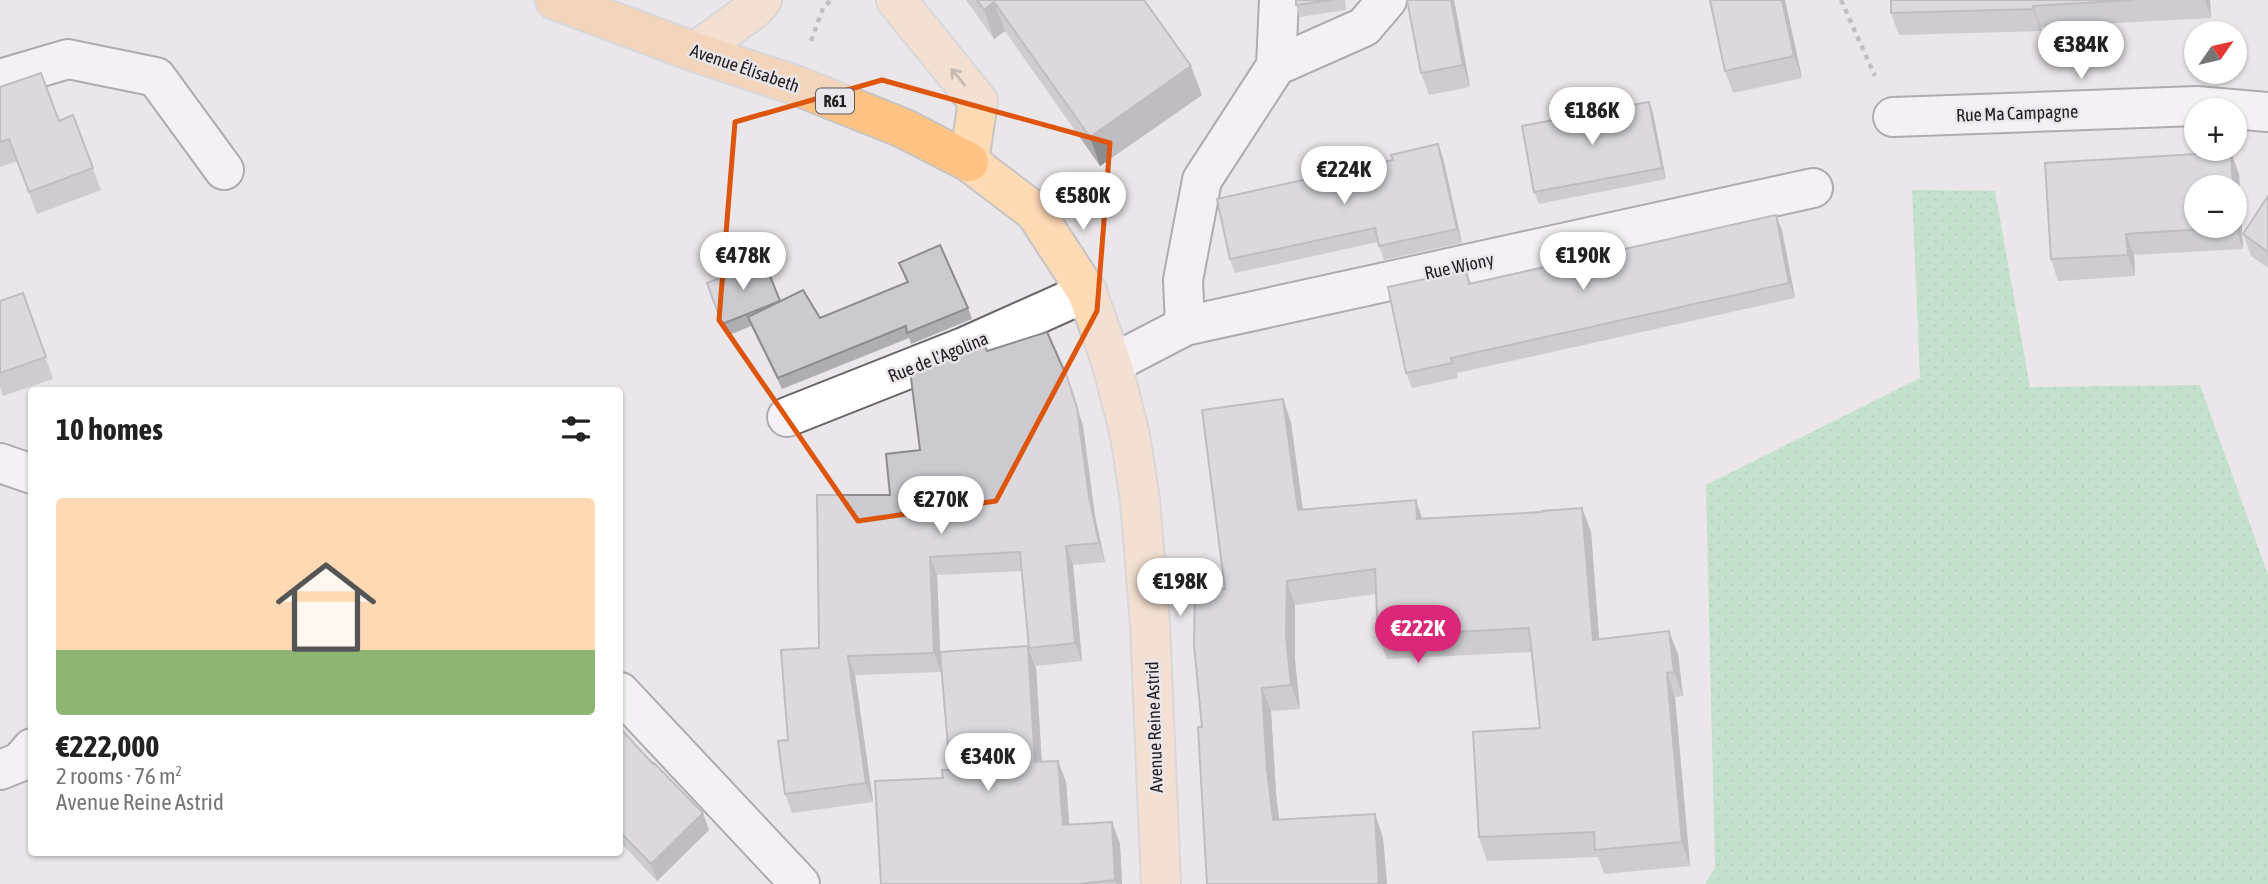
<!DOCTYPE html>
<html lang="en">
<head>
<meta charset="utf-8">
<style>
  :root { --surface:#fff; --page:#f6f6f6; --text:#222; --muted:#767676; --accent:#db2777 }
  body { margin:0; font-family:"Asap Condensed",sans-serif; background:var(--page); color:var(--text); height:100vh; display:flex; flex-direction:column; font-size:26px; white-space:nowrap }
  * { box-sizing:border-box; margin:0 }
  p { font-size:23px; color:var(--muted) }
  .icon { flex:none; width:38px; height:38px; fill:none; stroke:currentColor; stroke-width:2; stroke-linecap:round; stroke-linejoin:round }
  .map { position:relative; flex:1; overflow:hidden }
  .drawer { position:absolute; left:28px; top:387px; width:595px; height:469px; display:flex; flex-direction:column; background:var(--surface); border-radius:7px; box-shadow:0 2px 5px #0004 }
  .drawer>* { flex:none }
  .needle { width:46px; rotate:56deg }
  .tools { position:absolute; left:2184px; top:21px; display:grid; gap:14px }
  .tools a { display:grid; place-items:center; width:63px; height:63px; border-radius:50%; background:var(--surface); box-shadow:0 2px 5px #0004; font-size:35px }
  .price { position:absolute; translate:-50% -60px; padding:0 16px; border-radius:24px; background:#fff; color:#222; font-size:23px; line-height:46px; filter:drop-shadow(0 2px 4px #0008) }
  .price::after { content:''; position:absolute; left:50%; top:42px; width:21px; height:16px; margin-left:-10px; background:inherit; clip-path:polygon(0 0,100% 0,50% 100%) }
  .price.active { background:var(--accent); color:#fff }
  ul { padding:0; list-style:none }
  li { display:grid; align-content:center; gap:14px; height:371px; padding:0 28px }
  li span { display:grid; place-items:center; height:217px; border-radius:7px; color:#555 }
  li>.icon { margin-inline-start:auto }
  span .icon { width:126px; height:126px; fill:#fffc; stroke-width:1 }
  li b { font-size:30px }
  h2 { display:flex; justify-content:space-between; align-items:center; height:84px; padding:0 28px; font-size:30px }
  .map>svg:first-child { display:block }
  .grass { fill:url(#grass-dots) }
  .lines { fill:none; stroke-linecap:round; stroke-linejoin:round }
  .minor-casing { stroke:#696569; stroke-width:42 }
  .major-casing { stroke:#c5c5c5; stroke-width:42 }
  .highway-casing { stroke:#c5c5c5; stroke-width:42 }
  .path { stroke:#969296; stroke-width:4.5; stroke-dasharray:5 5; stroke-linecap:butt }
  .minor { stroke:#fff; stroke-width:38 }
  .major { stroke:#fedab5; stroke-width:38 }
  .highway { stroke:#fec283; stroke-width:38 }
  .wall { fill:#aeaeb2 }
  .shaded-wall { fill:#8d8d91 }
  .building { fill:#cacacf; stroke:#8d8d91; stroke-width:2 }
  .oneway { stroke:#9b8672 }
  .marked { fill:none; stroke:#de560d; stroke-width:5; stroke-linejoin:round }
  .labels { text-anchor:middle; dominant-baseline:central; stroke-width:5; stroke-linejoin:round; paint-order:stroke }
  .shield { fill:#eae6ea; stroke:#5d5b5d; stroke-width:2 }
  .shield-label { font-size:16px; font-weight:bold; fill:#211f21 }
  .street-label { font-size:18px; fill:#211f21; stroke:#eae6ea }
</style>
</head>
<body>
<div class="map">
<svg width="2268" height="884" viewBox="0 0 2268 884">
  <defs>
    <pattern id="grass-dots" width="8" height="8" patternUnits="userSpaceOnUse" patternTransform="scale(1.75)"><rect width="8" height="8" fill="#94dcaa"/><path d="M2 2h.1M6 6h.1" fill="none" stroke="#7fbc92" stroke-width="1.8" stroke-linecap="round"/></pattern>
  </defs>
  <rect width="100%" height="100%" fill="#eae6ea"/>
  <!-- grass -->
  <path class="grass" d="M1912,190L1995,191L2030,387L2200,385L2268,575V884H1705L1715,868L1706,485L1920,378Z"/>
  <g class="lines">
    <defs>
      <path id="minor" d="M1276,66L1279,0
        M0,79L68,59L156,77L224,170
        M1893,117L2197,106L2268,112
        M1185,326L1183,280L1202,180L1276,66L1364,27L1387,0
        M1112,364L1185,326L1813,188
        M787,417L964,347L1087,292
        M0,463L32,474
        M620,692L800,884
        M0,770L20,762L32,748"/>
      <path id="major" d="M896,0L978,101L969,162L1035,212L1087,292L1112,364L1130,435L1140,500L1150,624L1161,884
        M695,52L754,9L762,0"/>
      <path id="highway" d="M555,0L695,52L795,85L903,128L969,162"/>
    </defs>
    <!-- minor casing -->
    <use href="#minor" class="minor-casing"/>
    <!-- major casing -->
    <use href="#major" class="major-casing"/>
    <!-- highway casing -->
    <use href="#highway" class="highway-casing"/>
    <!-- path -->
    <path class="path" d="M1841,0L1875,76
      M811,41L823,8L831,0"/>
    <!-- minor -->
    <use href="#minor" class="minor"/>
    <!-- major -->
    <use href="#major" class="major"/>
    <!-- highway -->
    <use href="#highway" class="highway"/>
  </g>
  <!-- wall -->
  <path class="wall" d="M966,0H1144L1202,95L1100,166L1005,31L994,39Z
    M1296,0H1345L1346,10L1300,17L1296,5Z
    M1454,0L1470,87L1429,95L1421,73Z
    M1710,0H1785L1802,78L1733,93L1725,71Z
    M1891,0H2210L2211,18L2041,27V31L1899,35L1891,13Z
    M0,87L59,121L73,115L101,190L37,214L17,161L0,167Z
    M1649,102L1653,113L1666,179L1539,204L1534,192Z
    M1438,144L1443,158L1462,243L1384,260L1378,242L1235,273L1230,259L1393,160Z
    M2239,174L2243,249L2134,255L2135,276L2058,281L2051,259Z
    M2268,196V268L2251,256L2243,234Z
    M1782,230L1795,298L1457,373L1458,378L1412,388L1406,373L1466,270L1471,283Z
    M899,263L968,308L972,319L911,344L909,338L782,389L751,326L727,336L707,283L780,301L820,318L907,283Z
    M23,293L53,379L3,396L0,387V301Z
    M987,351L1074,396L1083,426L1095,516L1105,562L1073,565L1082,661L1036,666L1029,648L1022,571L937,575L940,652L1036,667L1042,762L1058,761L1066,782L1069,825L1112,822L1120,844L1122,884H881L943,778L950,770L940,653L941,672L855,675L873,802L792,813L785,794L788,740L819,648L890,495Z
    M1283,399L1291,423L1303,509L1423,519L1542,512L1582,508L1591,532L1599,639L1678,654L1683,696L1675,697L1690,866L1604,874L1598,857L1487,861L1479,837L1540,728L1532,652L1387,659L1378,636L1376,594L1295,605V660L1300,709L1271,711L1276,794L1279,819L1375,814L1383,838L1387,884H1207L1202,727L1225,589Z
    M620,728L653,764L703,813L709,830L657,881L620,842Z"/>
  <!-- shaded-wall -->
  <path class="shaded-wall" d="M1451,0H1454L1470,87L1463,65Z
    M1782,0H1785L1802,78L1794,56Z
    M2205,0H2210L2211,18Z
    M994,2L1005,31L994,39L984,10Z
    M2033,6L2041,27V31L2033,9Z
    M1191,66L1202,95L1100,166L1090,137Z
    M1649,102L1653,113L1666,179L1662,168Z
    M1438,144L1443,158L1462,243L1457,229Z
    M2231,152L2239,174L2243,249L2235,227V187H2233Z
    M1776,215L1782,230L1795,298L1789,283Z
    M2126,234L2134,255L2135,276L2128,255Z
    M1067,377L1083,426L1095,516L1105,562L1099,543L1089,497Z
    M1283,399L1291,423L1306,533L1298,510Z
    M1416,500L1424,524L1417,519Z
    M1582,508L1591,532L1601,664L1593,640Z
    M1066,546L1073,565L1082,661L1075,643Z
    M930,557L937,575L941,672L934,653Z
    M1287,581L1295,605V660L1300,709L1291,685L1286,636Z
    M1669,631L1678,654L1683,696L1674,672Z
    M1028,646L1036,667L1043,784L1035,762Z
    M848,656L855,675L873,802L866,783Z
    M1667,673L1675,697L1690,866L1682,842Z
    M1262,688L1271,711L1276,794L1282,843L1273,820L1267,770Z
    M1058,761L1066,782L1071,847L1063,825Z
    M703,813L709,830L657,881L651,864Z
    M1375,814L1383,838L1387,884H1379Z
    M1112,822L1120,844L1122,884H1116L1115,880Z"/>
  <!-- building -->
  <path class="building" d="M977,0H1144L1191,66L1090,137L994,2L984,10Z
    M1296,0H1332L1296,5Z
    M1407,0H1451L1463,65L1421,73Z
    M1710,0H1782L1794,56L1725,71Z
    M1891,0H2132L2033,6V9L1891,13Z
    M41,73L59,121L73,115L93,168L29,192L9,139L0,142V87Z
    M1649,102L1662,168L1534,192L1522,126Z
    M1438,144L1457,229L1379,246L1375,228L1230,259L1217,199L1393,160L1391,155Z
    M2231,152L2233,187H2196V226H2235V217V227L2126,234L2128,255L2051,259L2045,163Z
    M2268,196V252L2243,234Z
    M1776,215L1789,283L1451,358L1452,363L1406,373L1388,287L1466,270L1469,284Z
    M940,245L968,308L907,333L906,326L778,378L748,317L803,290L820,318L908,282L899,263Z
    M764,261L780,301L722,324L707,283Z
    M23,293L46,357L0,373V301Z
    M1047,332L1067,377L1077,408L1089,497L1099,543L1066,546L1075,643L1029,648L1020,552L930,557L934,653L848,656L866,783L785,794L778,741L788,740L781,650L819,648L817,495H890L886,454L920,450L910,370L983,341L987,351Z
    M1283,399L1298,510L1416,500L1417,519L1542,512V511L1582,508L1593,640L1669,631L1674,672L1667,673L1682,842L1595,850L1594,832L1479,837L1473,732L1540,728L1529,628L1378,636L1375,569L1287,581L1286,636L1291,685L1262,688L1267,770L1273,820L1375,814L1379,884H1207L1198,727H1202L1194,645L1195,590L1225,589L1202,410Z
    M1028,646L1035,762L1058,761L1063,825L1112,822L1115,880L1078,884H881L875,781L943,778L942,770H950L940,652Z
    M620,728L653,764L654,763L703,813L651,864L620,832Z"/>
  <!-- one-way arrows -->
  <defs><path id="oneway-shaft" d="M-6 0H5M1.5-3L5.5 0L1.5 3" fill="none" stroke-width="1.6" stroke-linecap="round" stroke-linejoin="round" transform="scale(1.75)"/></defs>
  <use class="oneway" href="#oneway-shaft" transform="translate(958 77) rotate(-129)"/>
  <!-- marked area -->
  <path d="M0 0H2268V884H0ZM882,80L1110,143L1097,311L996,501L858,521L719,320L735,122Z" fill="#eae6ea" fill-opacity=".55" fill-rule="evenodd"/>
  <path class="marked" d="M882,80L1110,143L1097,311L996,501L858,521L719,320L735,122Z"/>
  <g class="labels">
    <!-- shield labels -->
    <rect class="shield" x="816" y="88.5" width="38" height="25" rx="5"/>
    <g class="shield-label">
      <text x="835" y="101">R61</text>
    </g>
    <!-- street labels -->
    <g class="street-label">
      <text transform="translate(745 68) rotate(19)">Avenue Élisabeth</text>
      <text transform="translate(2017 113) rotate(-2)">Rue Ma Campagne</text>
      <text transform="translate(1459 266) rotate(-12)">Rue Wiony</text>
      <text transform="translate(938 357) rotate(-22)">Rue de l'Agolina</text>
      <text transform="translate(1154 727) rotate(-92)">Avenue Reine Astrid</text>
    </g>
  </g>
</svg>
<div class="tools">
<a><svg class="needle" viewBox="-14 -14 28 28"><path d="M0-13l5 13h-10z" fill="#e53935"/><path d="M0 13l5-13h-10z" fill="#767676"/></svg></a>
<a>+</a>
<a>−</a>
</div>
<b class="price" style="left:2081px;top:81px">€384K</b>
<b class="price" style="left:1592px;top:147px">€186K</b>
<b class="price" style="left:1344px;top:206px">€224K</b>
<b class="price" style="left:1083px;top:232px">€580K</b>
<b class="price" style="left:743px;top:292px">€478K</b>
<b class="price" style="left:1583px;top:292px">€190K</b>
<b class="price" style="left:941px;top:536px">€270K</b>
<b class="price" style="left:1180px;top:618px">€198K</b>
<b class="price active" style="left:1418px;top:665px">€222K</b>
<b class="price" style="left:988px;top:793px">€340K</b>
<section class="drawer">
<h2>10 homes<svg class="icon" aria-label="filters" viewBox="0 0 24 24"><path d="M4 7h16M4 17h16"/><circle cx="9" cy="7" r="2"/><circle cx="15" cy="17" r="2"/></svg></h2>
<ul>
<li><span style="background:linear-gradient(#ffd9b3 70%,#8fb573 0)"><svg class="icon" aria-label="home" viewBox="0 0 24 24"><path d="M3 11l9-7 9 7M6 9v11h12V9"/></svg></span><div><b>€222,000</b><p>2 rooms · 76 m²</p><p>Avenue Reine Astrid</p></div></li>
</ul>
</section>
</div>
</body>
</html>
